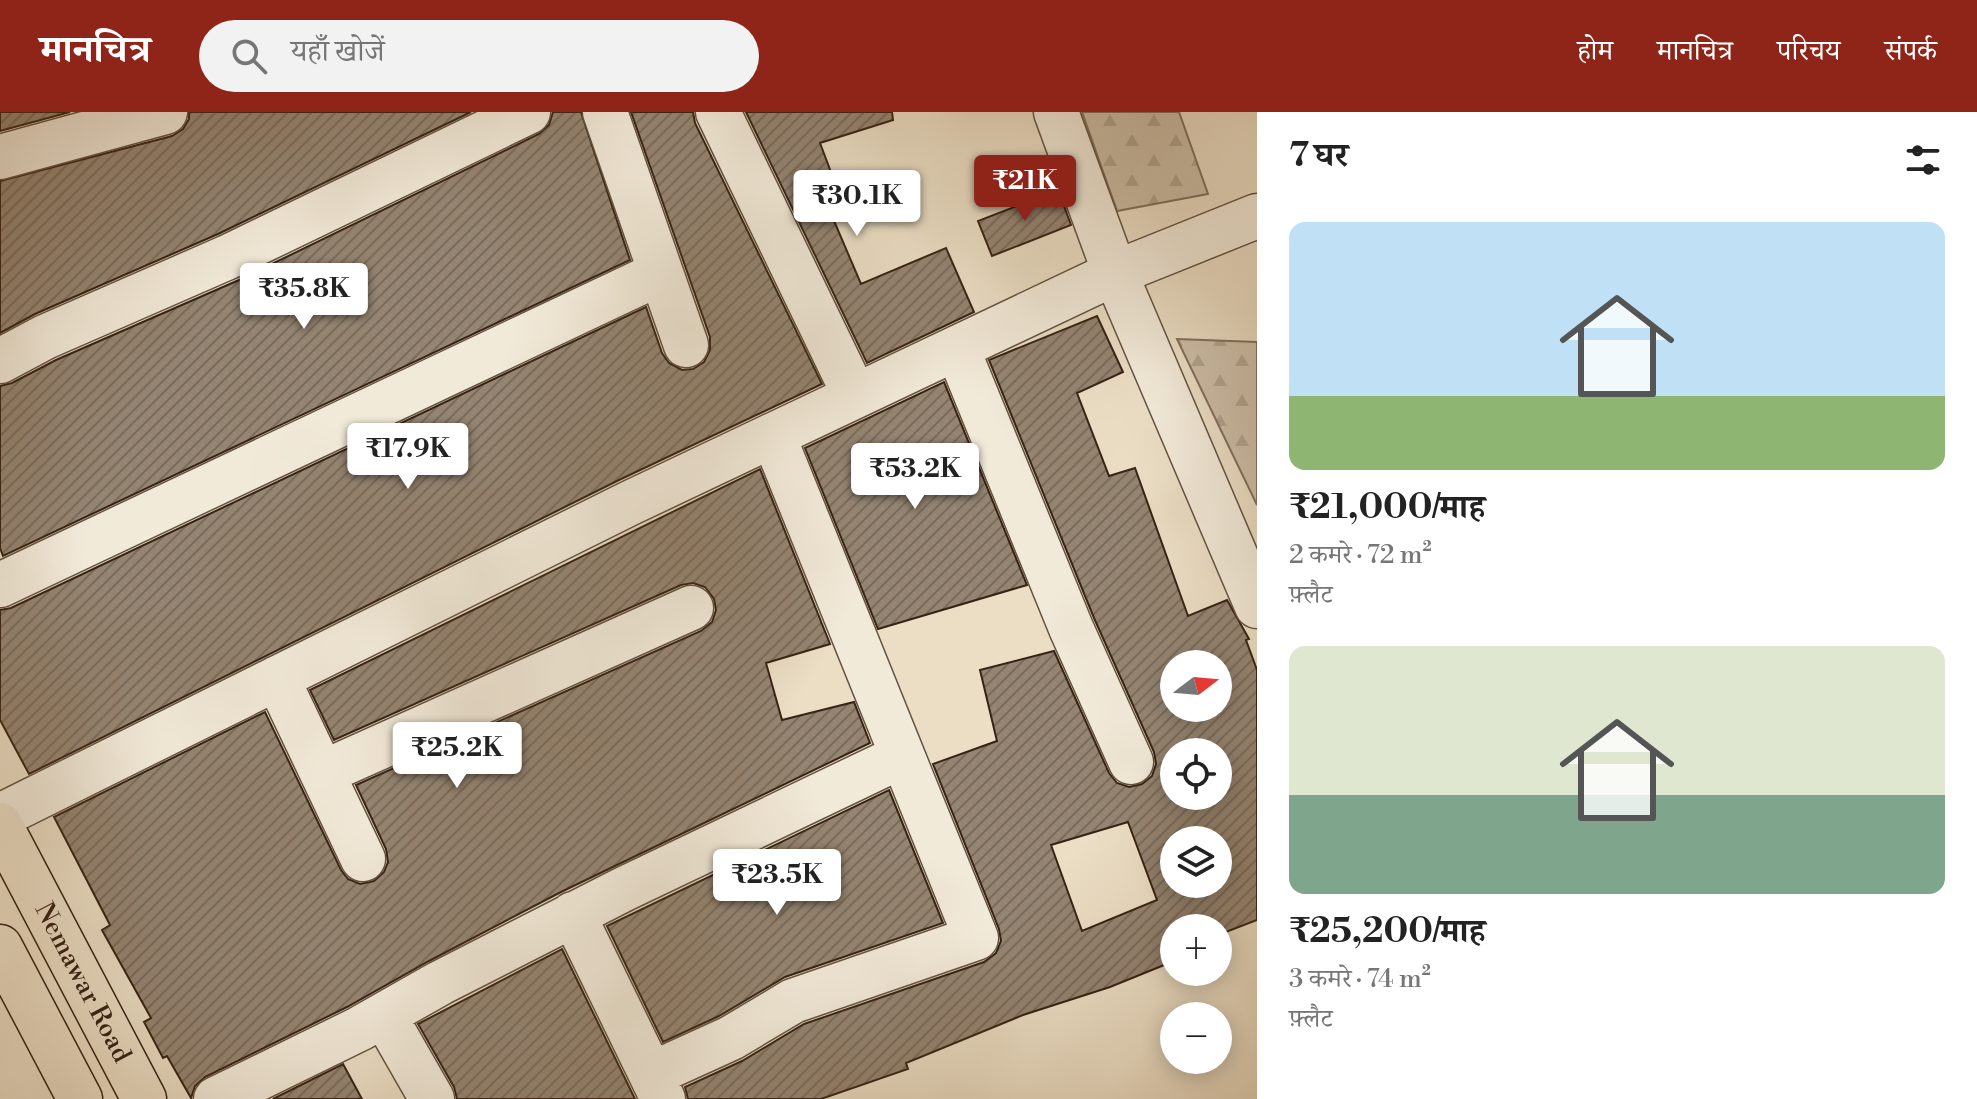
<!DOCTYPE html>
<html lang="hi">
<head>
<meta charset="utf-8">
<style>
  :root { --surface:#fff; --page:#f2f2f2; --text:#222; --muted:#767676; --accent:#8f2418 }
  body { margin:0; font-family:"Libre Bodoni","Noto Serif Devanagari",serif; background:var(--page); color:var(--text); height:100vh; display:flex; flex-direction:column; font-size:30px; white-space:nowrap }
  * { box-sizing:border-box; margin:0 }
  p { font-size:26px; color:var(--muted) }
  .icon { flex:none; width:44px; height:44px; fill:none; stroke:currentColor; stroke-width:2; stroke-linecap:round; stroke-linejoin:round }
  .map { position:relative; flex:1; overflow:hidden }
  .drawer { display:flex; flex-direction:column; background:var(--surface); width:720px }
  .drawer>* { flex:none }
  .needle { width:52px; rotate:74deg }
  .buttons { position:absolute; left:1160px; top:538px; display:grid; gap:16px }
  .buttons a { display:grid; place-items:center; width:72px; height:72px; border-radius:50%; background:var(--surface); box-shadow:0 4px 20px #0003; font-size:40px }
  .price { position:absolute; translate:-50% -68px; padding:0 18px; border-radius:8px; background:#fff; color:#222; font-size:26px; line-height:52px; filter:drop-shadow(0 2px 4px #0008) }
  .price::after { content:''; position:absolute; left:50%; top:48px; width:24px; height:18px; margin-left:-12px; background:inherit; clip-path:polygon(0 0,100% 0,50% 100%) }
  .price.selected { background:var(--accent); color:#fff }
  ul { padding:0; list-style:none }
  li { display:grid; align-content:center; gap:16px; height:424px; padding:0 32px }
  li span { display:grid; place-items:center; height:248px; border-radius:16px; color:#555 }
  li>.icon { margin-inline-start:auto }
  span .icon { width:144px; height:144px; fill:#fffc; stroke-width:1 }
  li b { font-size:34px }
  h2 { display:flex; justify-content:space-between; align-items:center; height:96px; padding:0 32px; font-size:34px }
  header { display:flex; align-items:center; gap:48px; box-sizing:border-box; height:112px; padding:0 40px; background:var(--accent); color:#fff }
  header strong { font-size:38px }
  nav { display:flex; gap:44px; margin-inline-start:auto; font-size:28px }
  .search { width:560px; height:72px; background:var(--page); display:flex; align-items:center; gap:20px; box-sizing:border-box; padding:0 28px; border-radius:44px; color:var(--muted); font-size:30px }
  main { display:flex; flex:1; min-height:0 }
  .map>svg:first-child { display:block }
  .forest { fill:url(#forest-firs); stroke:#81705e; stroke-width:2 }
  .building { fill:url(#building-hatch); stroke:#362315; stroke-width:2; fill-rule:evenodd }
  .lines { fill:none; stroke-linecap:round; stroke-linejoin:round }
  .street-casing { stroke:#635241; stroke-width:47 }
  .highway-casing { stroke:#362315; stroke-width:47 }
  .street { stroke:#f2ead9; stroke-width:44 }
  .highway { stroke:#ebdec5; stroke-width:44 }
  .labels { text-anchor:middle; dominant-baseline:central; stroke-width:7; stroke-linejoin:round; paint-order:stroke }
  .street-label { font-size:26px; fill:#362315; stroke:#f2ead9 }
</style>
</head>
<body>
<header>
<strong>मानचित्र</strong>
<div class="search"><svg class="icon" aria-label="search" viewBox="0 0 24 24"><circle cx="10" cy="10" r="6"/><path d="M15 15l6 6"/></svg>यहाँ खोजें</div>
<nav><a>होम</a><a>मानचित्र</a><a>परिचय</a><a>संपर्क</a></nav>
</header>
<main>
<div class="map">
<svg width="1257" height="987" viewBox="0 0 1257 987">
  <defs>
    <pattern id="forest-firs" width="22" height="20" patternUnits="userSpaceOnUse" patternTransform="scale(2)"><rect width="22" height="20" fill="#ccbea7"/><path d="M5 1l3.5 6h-7zM16 11l3.5 6h-7z" fill="#b0a38f"/></pattern>
    <pattern id="building-hatch" width="6" height="6" patternUnits="userSpaceOnUse" patternTransform="scale(2)"><rect width="6" height="6" fill="#948471"/><path d="M-1 1l2-2M0 6l6-6M5 7l2-2" fill="none" stroke="#7a6c5c"/></pattern>
  </defs>
  <rect width="100%" height="100%" fill="#ebdec5"/>
  <filter id="stains"><feTurbulence type="fractalNoise" baseFrequency=".0025" numOctaves="4"/><feColorMatrix values="0 0 0 0 .2 0 0 0 0 .09 0 0 0 0 .02 0 0 0 .5 -.17"/></filter>
  <radialGradient id="worn" r=".72"><stop offset=".6" stop-color="#630" stop-opacity="0"/><stop offset="1" stop-color="#630" stop-opacity=".3"/></radialGradient>
  <!-- forest -->
  <path class="forest" d="M1082,0H1179L1208,82L1117,99Z
    M1177,227L1257,230V393Z"/>
  <!-- building -->
  <path class="building" d="M0,0H70L0,19Z
    M189,0H471L218,122L35,202L0,221V69L172,24L183,17L189,7Z
    M553,0H581L630,148L3,444L0,436V274L12,271L56,248L239,168L539,22L549,13Z
    M631,0H693L695,11L822,272L619,368L29,662L0,608V498L11,496L646,195L662,241L669,251L682,258L693,257L704,250L710,238V225Z
    M746,0H892L893,8L820,31L835,71L820,76L861,172L946,136L974,200L867,251Z
    M1058,78L1071,113L992,144L978,109Z
    M1097,204L1123,260L1077,281L1109,364L1135,356L1188,504L1227,488L1249,527L1246,528L1257,558V808L1218,823V816H1174V849L1110,875L1023,903L906,951L908,957L821,987H688L685,975L742,949L804,912L984,850L996,841L1001,829L999,817L933,652L997,629L980,558L1054,539L1109,661L1117,671L1129,675L1142,672L1152,664L1156,652L1154,640L1094,506L989,248ZM1174,552H1218V596H1174ZM1174,640H1218V684H1174ZM1128,710L1157,788L1082,819L1051,733ZM1174,728H1218V772H1174Z
    M944,270L1027,473L878,517L805,336Z
    M760,357L830,532L766,551L782,608L854,590L870,631L561,780L429,849L347,895L205,965L195,974L191,986L167,944L163,946L144,910L151,906L102,818L110,813L54,705L265,600L341,758L348,767L360,772L374,769L384,760L388,750L386,737L356,673L701,519L712,510L716,498L714,487L705,475L693,471L681,473L334,628L310,578Z
    M889,678L943,811L785,865L719,904L663,930L607,814Z
    M562,837L635,987H457L454,975L418,912Z
    M343,952L362,987H273Z"/>
  <g class="lines">
    <defs>
      <path id="street" d="M605,0L686,233
        M718,0L855,284
        M1056,0L1115,161L1257,494
        M0,45L165,0
        M957,236L1071,516L1131,650
        M0,249L45,225L228,145L528,0
        M0,473L660,161
        M277,566L363,747
        M322,661L691,496
        M0,704L630,391L1115,161L1257,104
        M573,802L663,987
        M384,903L432,987
        M652,962L731,926L793,889L976,826L773,323
        M216,987L359,917L440,871L624,777L902,644"/>
      <g id="highway">
        <path id="s1" d="M0,713L144,987"/>
        <path d="M0,835L80,987"/>
      </g>
    </defs>
    <!-- street casing -->
    <use href="#street" class="street-casing"/>
    <!-- highway casing -->
    <use href="#highway" class="highway-casing"/>
    <!-- street -->
    <use href="#street" class="street"/>
    <!-- highway -->
    <use href="#highway" class="highway"/>
  </g>
  <g class="labels">
    <!-- street labels -->
    <g class="street-label">
      <text stroke="none"><textPath href="#s1" startOffset="178">Nemawar Road</textPath></text>
    </g>
  </g>
  <rect width="100%" height="100%" filter="url(#stains)"/>
  <rect width="100%" height="100%" fill="url(#worn)"/>
</svg>
<div class="buttons">
<a><svg class="needle" viewBox="-14 -14 28 28"><path d="M0-13l5 13h-10z" fill="#e53935"/><path d="M0 13l5-13h-10z" fill="#767676"/></svg></a>
<a><svg class="icon" aria-label="locate" viewBox="0 0 24 24"><circle cx="12" cy="12" r="6"/><path d="M12 2v4M12 18v4M2 12h4M18 12h4"/></svg></a>
<a><svg class="icon" aria-label="layers" viewBox="0 0 24 24"><path d="M12 4l9 5-9 5-9-5zM3 14l9 5 9-5"/></svg></a>
<a>+</a>
<a>−</a>
</div>
<b class="price selected" style="left:1025px;top:111px">₹21K</b>
<b class="price" style="left:857px;top:126px">₹30.1K</b>
<b class="price" style="left:304px;top:219px">₹35.8K</b>
<b class="price" style="left:408px;top:379px">₹17.9K</b>
<b class="price" style="left:915px;top:399px">₹53.2K</b>
<b class="price" style="left:457px;top:678px">₹25.2K</b>
<b class="price" style="left:777px;top:805px">₹23.5K</b>
</div>
<section class="drawer">
<h2>7 घर<svg class="icon" aria-label="filters" viewBox="0 0 24 24"><path d="M4 7h16M4 17h16"/><circle cx="9" cy="7" r="2"/><circle cx="15" cy="17" r="2"/></svg></h2>
<ul>
<li><span style="background:linear-gradient(#bfe0f5 70%,#8fb573 0)"><svg class="icon" aria-label="home" viewBox="0 0 24 24"><path d="M3 11l9-7 9 7M6 9v11h12V9"/></svg></span><div><b>₹21,000/माह</b><p>2 कमरे · 72 m²</p><p>फ़्लैट</p></div></li>
<li><span style="background:linear-gradient(#dfe7d0 60%,#7fa58c 0)"><svg class="icon" aria-label="home" viewBox="0 0 24 24"><path d="M3 11l9-7 9 7M6 9v11h12V9"/></svg></span><div><b>₹25,200/माह</b><p>3 कमरे · 74 m²</p><p>फ़्लैट</p></div></li>
</ul>
</section>
</main>
</body>
</html>
